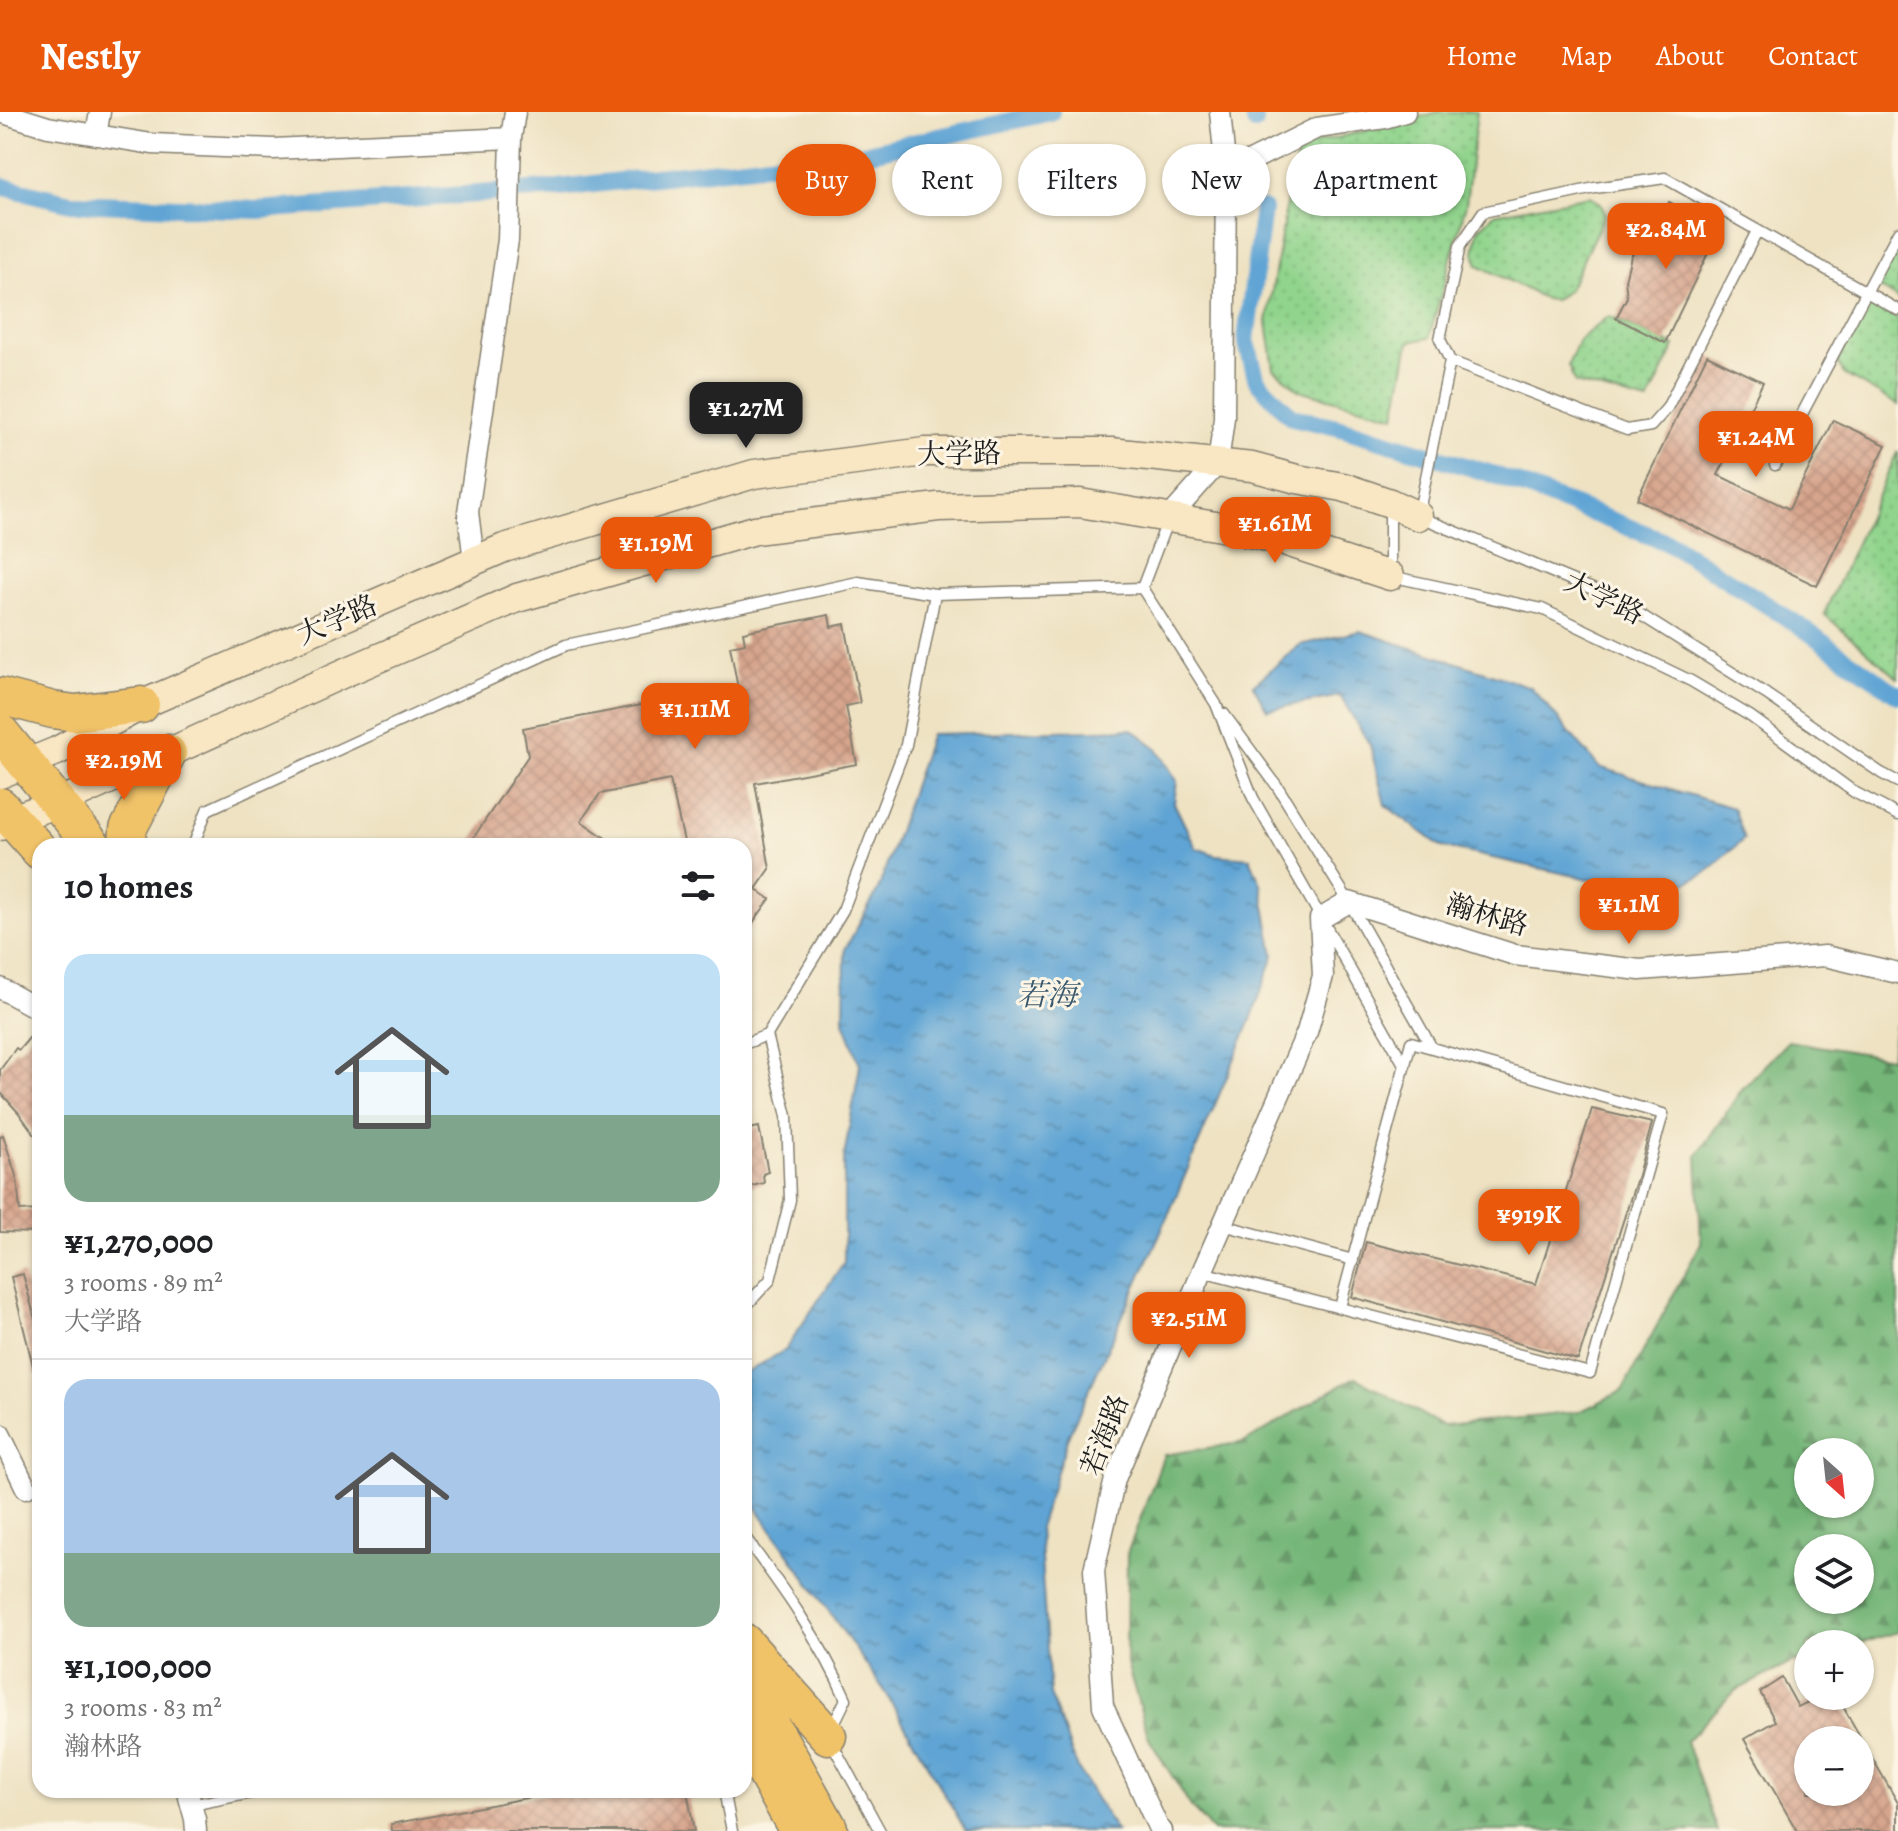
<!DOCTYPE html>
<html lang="en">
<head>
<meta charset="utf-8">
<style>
  :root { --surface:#fff; --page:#f2f2f2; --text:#202124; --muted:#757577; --line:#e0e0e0; --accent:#ea580c }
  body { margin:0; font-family:Alegreya,"Noto Serif SC",serif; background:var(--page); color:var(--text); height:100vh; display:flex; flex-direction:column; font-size:30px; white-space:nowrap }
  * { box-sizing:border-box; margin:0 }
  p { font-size:26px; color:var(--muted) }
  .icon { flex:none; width:44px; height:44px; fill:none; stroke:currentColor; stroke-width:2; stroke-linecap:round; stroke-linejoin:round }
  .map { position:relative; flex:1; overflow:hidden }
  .panel { position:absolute; left:32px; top:726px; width:720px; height:960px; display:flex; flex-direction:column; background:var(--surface); border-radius:24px; box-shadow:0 2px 6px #0004 }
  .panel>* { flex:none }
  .banner { position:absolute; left:776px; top:32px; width:760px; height:72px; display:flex; gap:16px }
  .needle { width:52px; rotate:153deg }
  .controls { position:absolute; left:1794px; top:1326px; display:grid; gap:16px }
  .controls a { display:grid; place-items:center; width:80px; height:80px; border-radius:50%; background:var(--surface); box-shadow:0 2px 6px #0004; font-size:40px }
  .price { position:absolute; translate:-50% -68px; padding:0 18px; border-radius:16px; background:var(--accent); color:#fff; font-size:26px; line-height:52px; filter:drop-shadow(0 2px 4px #0008) }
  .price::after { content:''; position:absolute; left:50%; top:48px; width:24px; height:18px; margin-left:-12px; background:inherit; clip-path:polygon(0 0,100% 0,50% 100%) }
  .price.active { background:#222; color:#fff }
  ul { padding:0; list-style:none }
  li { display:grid; align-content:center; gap:16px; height:424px; padding:0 32px }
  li+li { border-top:2px solid var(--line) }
  li span { display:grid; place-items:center; height:248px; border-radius:24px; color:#555 }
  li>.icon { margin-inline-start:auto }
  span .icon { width:144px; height:144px; fill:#fffc; stroke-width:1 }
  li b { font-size:34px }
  h2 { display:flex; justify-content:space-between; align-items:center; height:96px; padding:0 32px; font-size:34px }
  .pill { padding:0 28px; border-radius:36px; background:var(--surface); box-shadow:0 2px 6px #0004; font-size:28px; line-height:72px }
  .pill.active { background:var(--accent); color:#fff }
  header { display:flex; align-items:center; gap:48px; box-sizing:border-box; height:112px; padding:0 40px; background:var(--accent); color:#fff }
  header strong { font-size:38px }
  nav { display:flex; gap:44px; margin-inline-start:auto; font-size:28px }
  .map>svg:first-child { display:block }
  .grass { fill:url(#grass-dots); stroke:#567854; stroke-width:2 }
  .forest { fill:url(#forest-firs); stroke:#48694a; stroke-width:2; fill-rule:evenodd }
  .water { fill:url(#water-ripples); stroke:#3d6078; stroke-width:2 }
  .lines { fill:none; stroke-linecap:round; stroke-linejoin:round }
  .canal { stroke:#5ea4d4; stroke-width:18 }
  .building { fill:url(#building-cross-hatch); fill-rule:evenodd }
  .lane-casing { stroke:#857f6f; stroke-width:13 }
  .street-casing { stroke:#857f6f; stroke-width:23 }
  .secondary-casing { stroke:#857f6f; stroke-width:31 }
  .highway-casing { stroke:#857f6f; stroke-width:39 }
  .lane { stroke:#fff; stroke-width:10 }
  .street { stroke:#fff; stroke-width:20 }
  .secondary { stroke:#f9e7c3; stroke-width:28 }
  .highway { stroke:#f1c369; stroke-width:36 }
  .labels { text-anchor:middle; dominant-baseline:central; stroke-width:6; stroke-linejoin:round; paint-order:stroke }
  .street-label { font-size:28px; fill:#1c1c1c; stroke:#fcf5e5 }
  .water-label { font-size:30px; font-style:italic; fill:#3a596f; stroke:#fcf5e5 }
</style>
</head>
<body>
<header>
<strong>Nestly</strong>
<nav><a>Home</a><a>Map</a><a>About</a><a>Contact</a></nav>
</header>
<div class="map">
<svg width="1898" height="1719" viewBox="0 0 1898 1719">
  <defs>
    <pattern id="grass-dots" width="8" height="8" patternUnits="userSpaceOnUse" patternTransform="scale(2)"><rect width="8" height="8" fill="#91d48d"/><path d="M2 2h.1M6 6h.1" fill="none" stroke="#7cb579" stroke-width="1.8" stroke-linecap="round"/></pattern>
    <pattern id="forest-firs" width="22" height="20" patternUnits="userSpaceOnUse" patternTransform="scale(2)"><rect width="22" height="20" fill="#74b678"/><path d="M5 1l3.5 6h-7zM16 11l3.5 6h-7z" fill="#5e9362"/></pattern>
    <pattern id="water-ripples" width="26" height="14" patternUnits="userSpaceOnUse" patternTransform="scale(2)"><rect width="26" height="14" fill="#5ea4d4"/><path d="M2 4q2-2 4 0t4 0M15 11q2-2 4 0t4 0" fill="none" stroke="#4d85ab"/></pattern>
    <pattern id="building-cross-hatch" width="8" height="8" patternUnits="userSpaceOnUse" patternTransform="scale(2)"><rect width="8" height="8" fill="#d7a58d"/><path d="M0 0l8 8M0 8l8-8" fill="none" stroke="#b88d79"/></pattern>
  </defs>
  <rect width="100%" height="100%" fill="#fcf5e5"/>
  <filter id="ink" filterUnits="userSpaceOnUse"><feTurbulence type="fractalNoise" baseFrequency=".0125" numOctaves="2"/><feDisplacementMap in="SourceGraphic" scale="16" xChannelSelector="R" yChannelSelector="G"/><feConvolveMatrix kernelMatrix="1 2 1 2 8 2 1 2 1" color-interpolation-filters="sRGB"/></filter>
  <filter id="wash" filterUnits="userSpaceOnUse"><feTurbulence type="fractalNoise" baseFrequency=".006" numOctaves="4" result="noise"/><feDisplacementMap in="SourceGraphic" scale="32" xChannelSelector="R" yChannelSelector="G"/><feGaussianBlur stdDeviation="1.8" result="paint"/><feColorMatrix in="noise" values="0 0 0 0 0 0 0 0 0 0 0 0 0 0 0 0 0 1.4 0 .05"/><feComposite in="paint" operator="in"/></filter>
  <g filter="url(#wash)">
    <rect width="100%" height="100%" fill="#eee2c2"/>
    <!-- grass -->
    <path class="grass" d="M1439,0H1477L1466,92L1429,226L1409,230L1395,304L1299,278L1274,257L1267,210L1290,70L1300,35Z
      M1590,84L1601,92L1605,102L1569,177L1555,188L1545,187L1478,153L1474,140L1478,118L1494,102Z
      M1898,135V187L1875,173Z
      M1869,190L1898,207V293L1844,262L1837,250Z
      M1609,204L1675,234L1648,290L1575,271L1568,253L1579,228Z
      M1898,339V566L1824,502Z"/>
    <!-- forest -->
    <path class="forest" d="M1895,913L1898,914V1520L1857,1532H1808V1546L1789,1552L1735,1579L1686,1629L1717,1719H1213L1192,1696L1149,1627L1126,1548L1127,1442L1164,1343L1245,1330L1355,1265L1443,1314L1579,1300L1622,1279L1701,1131L1697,1043L1743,976L1788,929L1891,946ZM1808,1340H1860V1392H1808ZM1808,1436H1860V1488H1808Z"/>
    <!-- water -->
    <path class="water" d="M1360,519L1531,575L1599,655L1733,696L1744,727L1705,762L1671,778L1621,774L1442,735L1385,693L1370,633L1340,584L1267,598L1253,573L1300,533Z
      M1132,617L1156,635L1177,669L1174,691L1196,736L1216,743L1250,746L1261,772L1274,843L1251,908L1163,1115L1069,1322L1039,1416L1050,1582L1078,1657L1116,1719H966L884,1578L744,1378V1262L785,1238L844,1150V1045L860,953L844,909L845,837L878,778L931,622Z"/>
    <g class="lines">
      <!-- canal -->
      <path class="canal" d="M1254,0L1255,10
        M0,74L71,91L258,98L559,76L867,41L1051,0
        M1263,97L1246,228L1257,269L1292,305L1337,315L1492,362L1669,431L1800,514L1898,583"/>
    </g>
    <g id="blocks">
      <!-- building -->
      <path class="building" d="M1669,90L1720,116L1665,231L1616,206L1627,185L1625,168L1631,144L1646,124L1659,112Z
        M1707,243L1763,270L1718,363L1789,397L1833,308L1886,333L1817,474L1637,387Z
        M829,503L831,515L845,512L860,591L846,594L857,652L755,671L770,757L756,777L770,787L744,823V734H685L670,668L600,682L581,709L617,734H468L528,644L523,616L708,580L711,593L740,587L730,534L745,531L743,520Z
        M40,913V1030L18,1000L0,980V958L16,936L19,938Z
        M1592,997L1652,1011L1638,1063L1578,1248L1352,1185L1366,1130L1536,1172Z
        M759,1015L768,1060L763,1062L764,1071L744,1076V1018Z
        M3,1023L17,1067L20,1099L40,1098V1121L0,1120V1024Z
        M23,1162L35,1207L40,1206V1262H35L11,1165Z
        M1782,1566L1798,1595L1820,1584H1837L1898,1691V1719H1797L1744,1627L1775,1609L1760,1580ZM1808,1628H1860V1680H1808Z
        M568,1678H687L694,1719H392L391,1712Z"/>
    </g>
  </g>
  <g filter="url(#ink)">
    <use href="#blocks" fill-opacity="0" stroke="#857f6f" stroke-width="2"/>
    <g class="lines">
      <defs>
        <path id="lane" d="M1757,119L1667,296L1651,314L1627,318L1450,249L1418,404L1614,486L1766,582L1881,661L1898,670
          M1450,249L1440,227L1460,134L1483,100L1595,76L1665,66L1898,198
          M1775,353L1898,120
          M1390,393V464L1542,497L1691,569L1750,604L1854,680L1898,703
          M1167,410L1142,476L1216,592L1253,686L1405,954
          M1224,602L1277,674L1349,790L1432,936
          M193,734L207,698L566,533L858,470L935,482L1142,476
          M744,932L767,923L843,798L906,633L935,482
          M1223,1113L1353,1148
          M1202,1160L1590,1261L1663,1002L1411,930L1340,1195
          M744,1196L770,1168L790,1088L787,1004L767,923
          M744,1424C782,1475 821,1529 846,1587L828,1624L880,1719
          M724,1678L732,1719
          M191,1693L267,1678"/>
        <path id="street" d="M0,0L48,15L152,32L273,37L511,26L508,128L468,400L474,449
          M1220,0L1226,61
          M96,23L100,0
          M511,26L515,0
          M1169,406L1218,351L1224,306L1226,61L1317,16L1385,6L1405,0
          M0,876L40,898
          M0,1322L26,1376
          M187,1678L195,1707L196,1719
          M1162,1719L1158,1715L1103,1594L1094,1458L1115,1367L1202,1160L1307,920L1323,864L1320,807L1349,790L1515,843L1640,858L1825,844L1898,861"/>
        <path id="secondary" d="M0,662L57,639L150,589L504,436L754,362L925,340H1111L1252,355L1297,367L1343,375L1390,391L1418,404
          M0,714L12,707L58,691L344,561L517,486L755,418L938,395L1080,391L1227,416L1281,428L1390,464"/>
        <path id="highway" d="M0,584L53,598L75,601L141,593
          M0,620L93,734
          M0,694L40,739
          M127,734L128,717L168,641
          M744,1530L828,1624
          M744,1572L779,1626L829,1716
          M744,1623L798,1719"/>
      </defs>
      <!-- lane casing -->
      <use href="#lane" class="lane-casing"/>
      <!-- street casing -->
      <use href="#street" class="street-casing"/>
      <!-- secondary casing -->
      <use href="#secondary" class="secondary-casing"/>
      <!-- highway casing -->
      <use href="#highway" class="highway-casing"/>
      <!-- lane -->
      <use href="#lane" class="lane"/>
      <!-- street -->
      <use href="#street" class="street"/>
      <!-- secondary -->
      <use href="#secondary" class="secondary"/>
      <!-- highway -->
      <use href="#highway" class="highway"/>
    </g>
  </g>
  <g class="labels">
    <!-- street labels -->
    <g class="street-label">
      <text transform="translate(959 342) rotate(-1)">大学路</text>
      <text transform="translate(1604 486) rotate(26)">大学路</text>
      <text transform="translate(337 508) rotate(-23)">大学路</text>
      <text transform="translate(1487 803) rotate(16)">瀚林路</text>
      <text transform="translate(1105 1323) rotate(-69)">若海路</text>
    </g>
    <!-- water labels -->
    <g class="water-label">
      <text x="1047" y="883">若海</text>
    </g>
  </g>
</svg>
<div class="controls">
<a><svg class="needle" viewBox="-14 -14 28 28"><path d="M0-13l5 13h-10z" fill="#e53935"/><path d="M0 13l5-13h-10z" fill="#757577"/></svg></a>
<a><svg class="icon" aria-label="layers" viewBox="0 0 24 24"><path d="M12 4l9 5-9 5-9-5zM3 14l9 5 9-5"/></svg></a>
<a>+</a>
<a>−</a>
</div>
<b class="price" style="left:1666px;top:159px">¥2.84M</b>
<b class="price active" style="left:746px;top:338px">¥1.27M</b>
<b class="price" style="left:1756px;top:367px">¥1.24M</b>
<b class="price" style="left:1275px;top:453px">¥1.61M</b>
<b class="price" style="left:656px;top:473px">¥1.19M</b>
<b class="price" style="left:695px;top:639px">¥1.11M</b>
<b class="price" style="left:124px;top:690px">¥2.19M</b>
<b class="price" style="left:1629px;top:834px">¥1.1M</b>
<b class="price" style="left:1529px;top:1145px">¥919K</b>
<b class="price" style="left:1189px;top:1248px">¥2.51M</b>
<div class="banner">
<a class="pill active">Buy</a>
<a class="pill">Rent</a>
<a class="pill">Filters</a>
<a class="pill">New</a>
<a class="pill">Apartment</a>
</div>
<section class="panel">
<h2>10 homes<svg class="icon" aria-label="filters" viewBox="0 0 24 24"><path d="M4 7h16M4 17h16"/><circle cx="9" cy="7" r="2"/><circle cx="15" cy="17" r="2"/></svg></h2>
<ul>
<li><span style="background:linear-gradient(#bfe0f5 65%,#7fa58c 0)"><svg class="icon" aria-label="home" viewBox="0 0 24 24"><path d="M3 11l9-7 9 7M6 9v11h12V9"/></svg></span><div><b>¥1,270,000</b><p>3 rooms · 89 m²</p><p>大学路</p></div></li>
<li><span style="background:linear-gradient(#a9c7e8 70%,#7fa58c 0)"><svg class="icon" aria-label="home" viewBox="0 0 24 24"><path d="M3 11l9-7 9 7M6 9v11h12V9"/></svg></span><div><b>¥1,100,000</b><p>3 rooms · 83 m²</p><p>瀚林路</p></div></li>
</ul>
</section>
</div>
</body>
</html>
